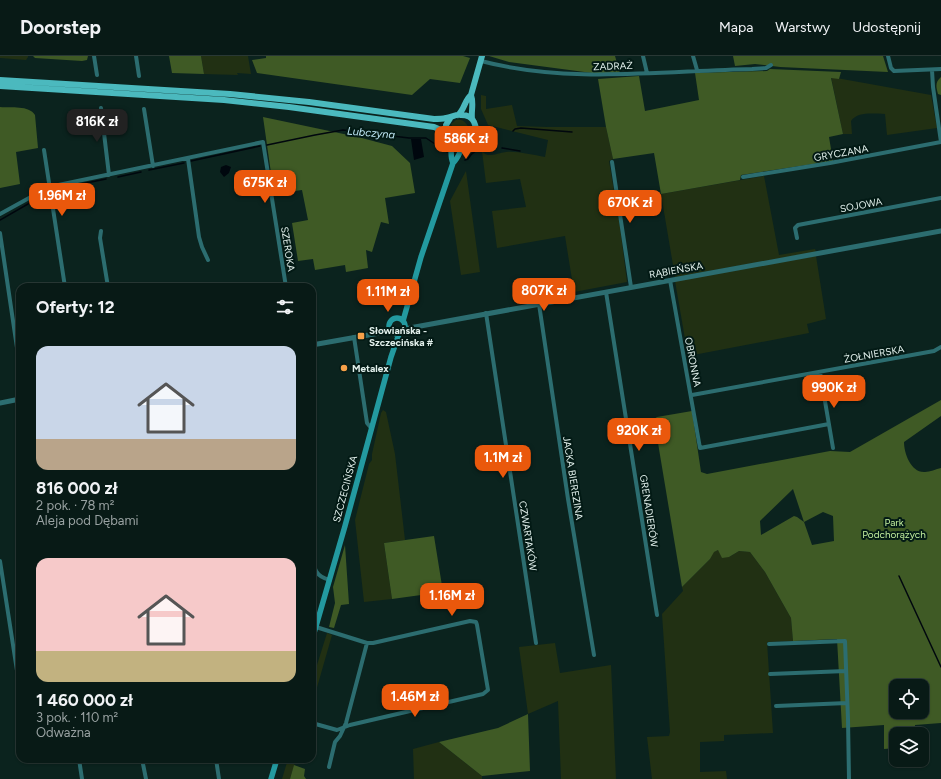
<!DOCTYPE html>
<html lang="pl">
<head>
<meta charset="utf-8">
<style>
  :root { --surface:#081a16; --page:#162723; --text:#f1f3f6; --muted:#98a1a1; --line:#293835; --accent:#ea580c }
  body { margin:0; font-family:Figtree,sans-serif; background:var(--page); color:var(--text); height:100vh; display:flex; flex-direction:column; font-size:15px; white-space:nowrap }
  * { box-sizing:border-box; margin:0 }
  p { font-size:13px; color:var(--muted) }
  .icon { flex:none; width:22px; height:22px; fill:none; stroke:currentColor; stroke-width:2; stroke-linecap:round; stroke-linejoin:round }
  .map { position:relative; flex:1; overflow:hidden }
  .panel { position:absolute; left:16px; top:227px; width:300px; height:480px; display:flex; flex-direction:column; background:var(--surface); border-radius:12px; box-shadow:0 1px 3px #0004,0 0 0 1px var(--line) }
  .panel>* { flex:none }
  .tools { position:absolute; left:889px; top:623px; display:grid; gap:8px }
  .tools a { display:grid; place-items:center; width:40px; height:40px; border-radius:8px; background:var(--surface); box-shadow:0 1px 3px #0004,0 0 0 1px var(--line); font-size:20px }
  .price { position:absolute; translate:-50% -34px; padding:0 9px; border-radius:8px; background:var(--accent); color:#fff; font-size:13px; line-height:26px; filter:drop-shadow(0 1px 2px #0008) }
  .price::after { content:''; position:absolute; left:50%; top:24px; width:12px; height:9px; margin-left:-6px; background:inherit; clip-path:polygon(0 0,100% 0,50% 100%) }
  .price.on { background:#222; color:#fff }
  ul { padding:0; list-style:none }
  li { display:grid; align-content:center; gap:8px; height:212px; padding:0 20px }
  li span { display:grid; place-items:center; height:124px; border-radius:12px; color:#555 }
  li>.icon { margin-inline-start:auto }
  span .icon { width:72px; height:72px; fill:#fffc; stroke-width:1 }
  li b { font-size:17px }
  h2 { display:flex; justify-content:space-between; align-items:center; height:48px; padding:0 20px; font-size:17px }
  header { display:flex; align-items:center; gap:24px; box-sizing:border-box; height:56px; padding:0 20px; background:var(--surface); border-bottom:1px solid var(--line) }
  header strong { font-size:19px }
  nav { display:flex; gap:22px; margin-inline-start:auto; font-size:14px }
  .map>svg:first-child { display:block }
  .green { fill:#213013 }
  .forest { fill:#3f5a25; fill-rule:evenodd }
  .water { fill:#00070e }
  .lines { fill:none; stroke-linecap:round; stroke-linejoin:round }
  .stream { stroke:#00070e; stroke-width:1.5 }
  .minor { stroke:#2c6d70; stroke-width:4 }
  .tertiary { stroke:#2c6d70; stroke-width:5 }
  .secondary { stroke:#239aa0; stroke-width:5.5 }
  .primary { stroke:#4bb9be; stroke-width:6 }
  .poi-dot { fill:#f7a149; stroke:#031a15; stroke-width:1.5 }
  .labels { text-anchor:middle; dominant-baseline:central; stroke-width:4; stroke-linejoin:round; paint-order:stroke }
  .street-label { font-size:10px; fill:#e2f0ec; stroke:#031a15 }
  .poi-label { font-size:10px; font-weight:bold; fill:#e2f0ec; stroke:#031a15; text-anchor:start }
  .park-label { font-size:10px; fill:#c2ee9d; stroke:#031a15 }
  .water-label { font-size:11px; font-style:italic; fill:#c0e8f6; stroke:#031a15 }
</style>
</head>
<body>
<header>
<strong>Doorstep</strong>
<nav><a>Mapa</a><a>Warstwy</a><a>Udostępnij</a></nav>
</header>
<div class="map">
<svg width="941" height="723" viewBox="0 0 941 723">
  <rect width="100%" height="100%" fill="#0b231e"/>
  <!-- green -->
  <path class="green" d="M0,0H28V1L26,4L0,2Z
    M201,0H248L251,18L237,17L238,19L204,18Z
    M831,21L931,39L937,72L887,79L885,58C874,58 858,55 851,65L852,78H843Z
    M481,39L486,40V53L512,49L517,70L547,71H606L613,103L609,105L620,171L627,226L574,236L565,180L497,192L492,155L526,151L520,123L486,127L482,95C488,103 497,97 506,96C517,95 533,99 545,101L548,84L488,69L481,53Z
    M456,64C465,62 467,69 471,75L469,79L463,81L456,78L451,68Z
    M466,115L480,216L461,219L450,145Z
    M764,120L779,199L815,193L816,196L675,221L661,138Z
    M816,200L826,263L807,268L809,277L688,300L675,225Z
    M383,354L386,356L395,398L405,484L384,487L392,543L364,546L355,464L369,408L372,404V398L381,357Z
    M718,494L729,501L739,495L750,496L765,516L791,562L793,585L767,586L773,677L724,679V685L700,686V716L726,715L727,723H652L647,681L669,680L670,676L662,558L683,535L682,531L710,503L713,496Z
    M327,577L332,579L312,649V625Z
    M555,587L560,617L611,609L616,723H561L558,645L528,658L519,591Z
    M439,686L482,720V723H414L413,693Z
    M288,703H296L290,723H282Z"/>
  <!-- forest -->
  <path class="forest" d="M33,0H88L87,4L82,5L35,2Z
    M169,0H201L204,18L172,17Z
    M266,0H463L470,2L460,27L430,23L412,39L257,17L252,4L266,2Z
    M489,0H615L620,17H592L509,6Z
    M733,0H883L888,16L780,11L755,8L735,10Z
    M770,13L841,16L839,23L831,22L843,78L829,81L833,105L741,119L740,124L661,138L654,97L613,103L606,71L598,23L639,20L645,55L699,44L695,17L767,15Z
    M941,21V39L938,38C936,31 935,26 941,21Z
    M0,51C11,52 29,49 35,59L38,92L16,96L20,128L0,132Z
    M263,61L358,81L392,90L410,107L415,137L385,142L389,168L381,166L372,196L366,194L368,212L346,216L345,209L315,214L313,203L298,205L292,167L308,164L302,134L274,138Z
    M941,344V360L904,386C904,397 911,417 925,416C930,416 936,413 941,412V667L915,669V678H896V692L884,693V669L842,672L837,583L793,585L791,562L765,516L750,496L739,495L729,501L722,502L718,494L714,496L710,503L682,531L654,363L657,361L692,355L701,416L707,418L830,395L850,396ZM793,433L804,466L797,461L794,460L761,479L760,465ZM823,456L833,460L834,485L812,489L804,466ZM896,630H922V656H896Z
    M434,480L443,536L392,543L384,487Z
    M345,489L349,548L341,549L334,572L329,571L335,547L333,531Z
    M528,658L530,715L482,720L439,686L498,672Z
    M294,709L305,713L304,720L306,723H290Z"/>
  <!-- water -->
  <path class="water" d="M411,83H421L424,101L414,104Z
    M226,109L231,111L229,117L224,121L220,116L221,111Z"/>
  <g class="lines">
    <!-- stream -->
    <path class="stream" d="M513,75L515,73L521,72L572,76
      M267,89L315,79L343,74L409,82H426L447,96
      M502,92L520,95
      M465,104L468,103C472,96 481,90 489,90L490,88
      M191,105L260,90
      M149,114L184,107
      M118,121L141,116
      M52,134L106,123
      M0,164L47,137
      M899,520L941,611"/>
    <!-- minor -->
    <path class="minor" d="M94,0L97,19
      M136,0L139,20
      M643,0L647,17
      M693,0L697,14
      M888,0L891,12L894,15L941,13
      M481,5C569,28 661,15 752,13L766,12L771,9
      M932,14L933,31L941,86
      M101,52L109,119
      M144,53L153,110
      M44,94L65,231
      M188,103L199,181L202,191L208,204
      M612,106L631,231
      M743,121L830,107L941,86
      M0,158L49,131L263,86L286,231
      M101,175L100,182L108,231
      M0,177L20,312
      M797,182L795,172L798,169L941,142
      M670,224L700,392L829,368
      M606,236L657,559
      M539,248L568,443L594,599
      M486,257L536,587
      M354,281L367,367L372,373
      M820,316L833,392
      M692,339L934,295L941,291
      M312,495C314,510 313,520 330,524
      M0,505L20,634
      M769,588L845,585L848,663L849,723
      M770,618L846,615
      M776,650L847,647
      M312,667L337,674L350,669L483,638L488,634L477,569L476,566L470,565L373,587H367L316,571
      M79,703L82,723
      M142,703L146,723
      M216,703L219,723
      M329,711L335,686L340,680L346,667L367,587"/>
    <!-- tertiary -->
    <path class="tertiary" d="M404,273L941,175
      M312,289L391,275
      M0,347L20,343"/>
    <!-- secondary -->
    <path class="secondary" d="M450,81C453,91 449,99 453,107
      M389 270a8 8 0 1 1 16 0a8 8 0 1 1-16 0Z
      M403,265L421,201L453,107C460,101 460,92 466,86
      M312,584L345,470L391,301L399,278
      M271,723L277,703"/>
    <!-- primary -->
    <path class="primary" d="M0,24L230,38L309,46L434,63C438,63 442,63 446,62C452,61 456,58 461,59C467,59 472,61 474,66C485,89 446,95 446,69L451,61
      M0,30L224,44L289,51L434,71L441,74L448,78
      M471,39C474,47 471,55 472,63
      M458,59C465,53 464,45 471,39L482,0"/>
  </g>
  <!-- markers -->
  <g class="poi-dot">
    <rect x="357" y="276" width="8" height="8" rx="2"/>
    <circle cx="344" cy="312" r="4"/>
  </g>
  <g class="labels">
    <!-- street labels -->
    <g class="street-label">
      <text transform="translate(613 10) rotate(-2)">ZADRAŻ</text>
      <text transform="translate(841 97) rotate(-10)">GRYCZANA</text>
      <text transform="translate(861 149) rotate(-11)">SOJOWA</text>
      <text transform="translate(288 193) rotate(81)">SZEROKA</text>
      <text transform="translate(676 214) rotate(-10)">RĄBIEŃSKA</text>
      <text transform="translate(874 298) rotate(-10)">ŻOŁNIERSKA</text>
      <text transform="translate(693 306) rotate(79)">OBRONNA</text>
      <text transform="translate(573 422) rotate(81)">JACKA BIEREZINA</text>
      <text transform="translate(345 433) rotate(-75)">SZCZECIŃSKA</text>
      <text transform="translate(649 455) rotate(81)">GRENADIERÓW</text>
      <text transform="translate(528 480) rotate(81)">CZWARTAKÓW</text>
    </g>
    <!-- poi labels -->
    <g class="poi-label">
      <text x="369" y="274">Słowiańska -<tspan x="369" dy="12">Szczecińska #</tspan></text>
      <text x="352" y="312">Metalex</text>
    </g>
    <!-- park labels -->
    <g class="park-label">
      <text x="894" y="466">Park<tspan x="894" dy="12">Podchorążych</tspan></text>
    </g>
    <!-- water labels -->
    <g class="water-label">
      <text transform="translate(371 77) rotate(5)">Lubczyna</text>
    </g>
  </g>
</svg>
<div class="tools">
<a><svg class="icon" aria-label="locate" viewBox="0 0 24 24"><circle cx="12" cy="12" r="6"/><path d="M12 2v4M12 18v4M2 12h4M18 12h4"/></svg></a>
<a><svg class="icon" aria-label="layers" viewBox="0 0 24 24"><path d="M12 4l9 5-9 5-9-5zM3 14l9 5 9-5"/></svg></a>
</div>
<b class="price on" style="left:97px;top:87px">816K zł</b>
<b class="price" style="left:466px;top:104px">586K zł</b>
<b class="price" style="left:265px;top:148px">675K zł</b>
<b class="price" style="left:62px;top:161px">1.96M zł</b>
<b class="price" style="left:630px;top:168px">670K zł</b>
<b class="price" style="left:544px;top:256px">807K zł</b>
<b class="price" style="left:388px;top:257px">1.11M zł</b>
<b class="price" style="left:834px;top:353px">990K zł</b>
<b class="price" style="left:639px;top:396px">920K zł</b>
<b class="price" style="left:503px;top:423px">1.1M zł</b>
<b class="price" style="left:452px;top:561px">1.16M zł</b>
<b class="price" style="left:415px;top:662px">1.46M zł</b>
<section class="panel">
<h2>Oferty: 12<svg class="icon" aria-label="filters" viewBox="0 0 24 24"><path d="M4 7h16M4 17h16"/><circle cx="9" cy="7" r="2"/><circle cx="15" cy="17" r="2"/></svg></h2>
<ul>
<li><span style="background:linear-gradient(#c9d6e8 75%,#b9a48a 0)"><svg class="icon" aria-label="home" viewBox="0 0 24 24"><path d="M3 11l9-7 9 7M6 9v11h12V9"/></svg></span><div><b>816 000 zł</b><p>2 pok. · 78 m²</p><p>Aleja pod Dębami</p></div></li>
<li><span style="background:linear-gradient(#f6c9c9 75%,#c2b280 0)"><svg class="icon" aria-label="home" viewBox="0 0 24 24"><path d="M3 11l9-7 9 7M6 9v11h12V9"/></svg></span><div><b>1 460 000 zł</b><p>3 pok. · 110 m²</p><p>Odważna</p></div></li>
</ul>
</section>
</div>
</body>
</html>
